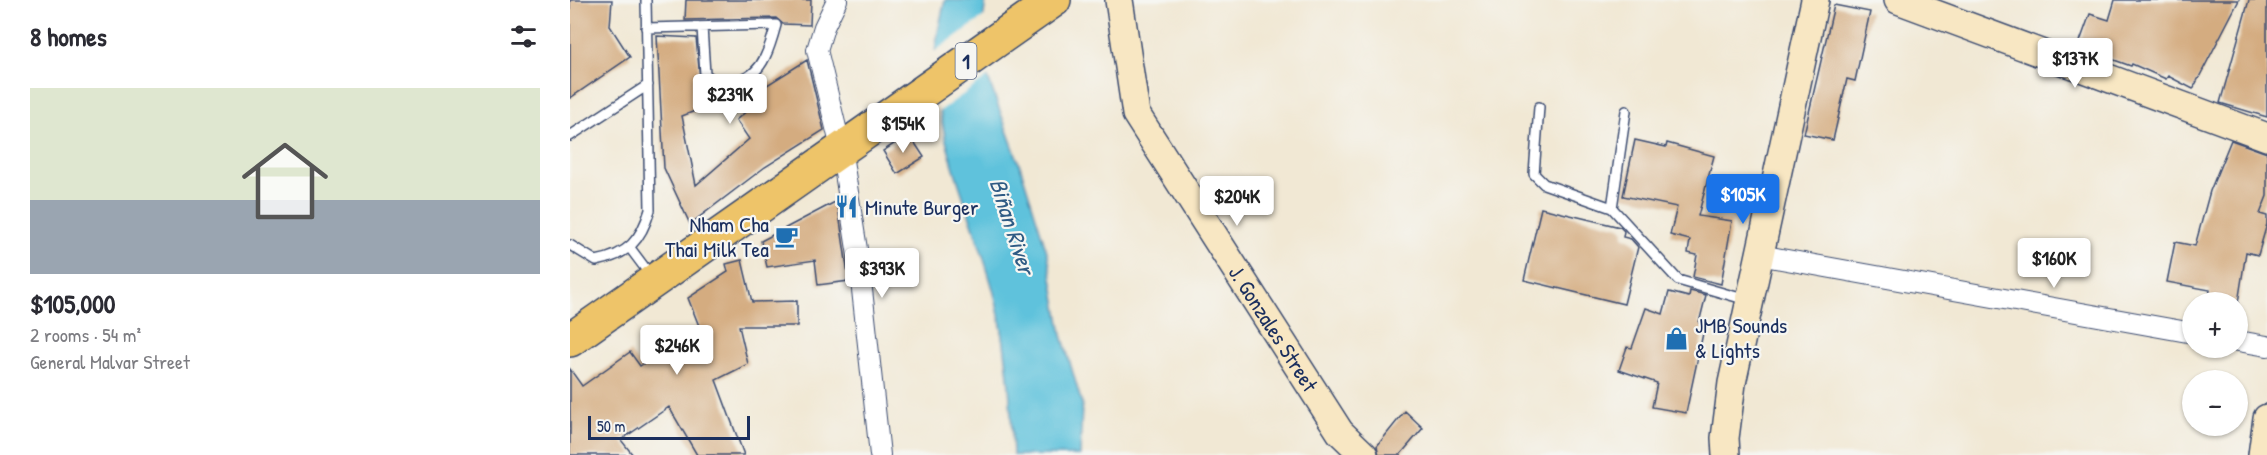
<!DOCTYPE html>
<html lang="en">
<head>
<meta charset="utf-8">
<style>
  :root { --surface:#fff; --page:#f2f2f3; --text:#2b2b33; --muted:#7c7c81; --line:#e1e1e2; --accent:#1a73e8 }
  body { margin:0; font-family:"Patrick Hand",sans-serif; background:var(--page); color:var(--text); height:100vh; display:flex; flex-direction:column; font-size:22px; white-space:nowrap }
  * { box-sizing:border-box; margin:0 }
  p { font-size:20px; color:var(--muted) }
  .icon { flex:none; width:33px; height:33px; fill:none; stroke:currentColor; stroke-width:2; stroke-linecap:round; stroke-linejoin:round }
  .map { position:relative; flex:1; overflow:hidden }
  .details { display:flex; flex-direction:column; background:var(--surface); width:570px }
  .details>* { flex:none }
  .controls { position:absolute; left:1612px; top:292px; display:grid; gap:12px }
  .controls a { display:grid; place-items:center; width:66px; height:66px; border-radius:50%; background:var(--surface); box-shadow:0 2px 4px #0004; font-size:30px }
  .scale { position:absolute; left:18px; bottom:15px; width:162px; box-sizing:border-box; padding-left:6px; border:3px solid #1b2f5e; border-top:0; font-size:16px; line-height:21px; white-space:nowrap; color:#1b2f5e; -webkit-text-stroke:4px #f6f6f2; paint-order:stroke }
  .price { position:absolute; translate:-50% -51px; padding:0 14px; border-radius:6px; background:#fff; color:#222; font-size:20px; line-height:39px; filter:drop-shadow(0 2px 3px #0008) }
  .price::after { content:''; position:absolute; left:50%; top:36px; width:18px; height:14px; margin-left:-9px; background:inherit; clip-path:polygon(0 0,100% 0,50% 100%) }
  .price.on { background:var(--accent); color:#fff }
  ul { padding:0; list-style:none }
  li { display:grid; align-content:center; gap:12px; height:318px; padding:0 30px }
  li+li { border-top:2px solid var(--line) }
  li span { display:grid; place-items:center; height:186px; border-radius:0px; color:#555 }
  li>.icon { margin-inline-start:auto }
  span .icon { width:108px; height:108px; fill:#fffc; stroke-width:1 }
  li b { font-size:26px }
  h2 { display:flex; justify-content:space-between; align-items:center; height:72px; padding:0 30px; font-size:26px }
  main { display:flex; flex:1; min-height:0 }
  .map>svg:first-child { display:block }
  .water { fill:#5ec2dc; stroke:#3c789d; stroke-width:1.5 }
  .pier { fill:#f1e8d4 }
  .building { fill:#d4ac80 }
  .lines { fill:none; stroke-linecap:round; stroke-linejoin:round }
  .lane-casing { stroke:#3b4b70; stroke-width:12 }
  .street-casing { stroke:#3b4b70; stroke-width:22 }
  .secondary-casing { stroke:#3b4b70; stroke-width:30 }
  .highway-casing { stroke:#3b4b70; stroke-width:36 }
  .lane { stroke:#fff; stroke-width:9 }
  .street { stroke:#fff; stroke-width:20 }
  .secondary { stroke:#f8e7c3; stroke-width:27 }
  .highway { stroke:#eec469; stroke-width:33 }
  .labels { text-anchor:middle; dominant-baseline:central; stroke-width:4.5; stroke-linejoin:round; paint-order:stroke }
  .shield { fill:#f6f6f2; stroke:#5d6b8a; stroke-width:1.5 }
  .shield-label { font-size:21px; font-weight:bold; fill:#1b2f5e }
  .poi-label { font-size:22px; fill:#1b2f5e; stroke:#f6f6f2; text-anchor:start }
  .street-label { font-size:22px; fill:#1b2f5e; stroke:#f6f6f2 }
  .water-label { font-size:24px; font-style:italic; fill:#2f5b84; stroke:#f6f6f2 }
</style>
</head>
<body>
<main>
<section class="details">
<h2>8 homes<svg class="icon" aria-label="filters" viewBox="0 0 24 24"><path d="M4 7h16M4 17h16"/><circle cx="9" cy="7" r="2"/><circle cx="15" cy="17" r="2"/></svg></h2>
<ul>
<li><span style="background:linear-gradient(#dfe7d0 60%,#9aa5b1 0)"><svg class="icon" aria-label="home" viewBox="0 0 24 24"><path d="M3 11l9-7 9 7M6 9v11h12V9"/></svg></span><div><b>$105,000</b><p>2 rooms · 54 m²</p><p>General Malvar Street</p></div></li>
</ul>
</section>
<div class="map">
<svg width="1697" height="455" viewBox="0 0 1697 455">
  <rect width="100%" height="100%" fill="#f6f6f2"/>
  <filter id="ink" filterUnits="userSpaceOnUse"><feTurbulence type="fractalNoise" baseFrequency=".0167" numOctaves="2"/><feDisplacementMap in="SourceGraphic" scale="12" xChannelSelector="R" yChannelSelector="G"/><feConvolveMatrix kernelMatrix="1 2 1 2 8 2 1 2 1" color-interpolation-filters="sRGB"/></filter>
  <filter id="wash" filterUnits="userSpaceOnUse"><feTurbulence type="fractalNoise" baseFrequency=".008" numOctaves="4" result="noise"/><feDisplacementMap in="SourceGraphic" scale="24" xChannelSelector="R" yChannelSelector="G"/><feGaussianBlur stdDeviation="1.35" result="paint"/><feColorMatrix in="noise" values="0 0 0 0 0 0 0 0 0 0 0 0 0 0 0 0 0 1.4 0 .05"/><feComposite in="paint" operator="in"/></filter>
  <g filter="url(#wash)">
    <rect width="100%" height="100%" fill="#f1e8d4"/>
    <!-- water -->
    <path class="water" d="M375,0H416L412,27L414,67L450,166L478,255L492,335L512,404L510,455H443C441,405 438,355 427,305C408,223 364,144 365,58C365,39 371,19 375,0Z"/>
    <!-- pier -->
    <path class="pier" d="M417,15L415,48L419,76L367,113L362,53Z"/>
    <g id="blocks">
      <!-- building -->
      <path class="building" d="M0,0H42L40,26L60,57L0,98Z
        M116,0H241L240,25L213,24L206,18L115,20Z
        M1545,0H1669L1623,89L1598,76L1596,79L1562,64L1561,66L1508,47L1520,14L1539,20Z
        M1679,0H1697V117L1650,103Z
        M1264,5L1300,12L1285,81L1277,79L1263,140L1234,134Z
        M87,36L126,38L133,108L112,116L126,185L179,139L166,120L184,105L178,97L237,60L254,130L195,167L120,224L94,168Z
        M339,134L354,157L327,174L313,151Z
        M1065,140L1096,147L1097,143L1144,156L1128,216L1162,221L1151,284L1123,277L1127,255L1118,253L1120,240L1100,235L1107,207L1053,196Z
        M1661,140L1697,153V196L1690,214L1697,216V224L1688,255L1676,252L1668,303H1639L1640,290L1597,282L1605,242L1625,246L1640,191Z
        M267,201L279,281L248,285L245,260L197,267L191,241Z
        M971,208L1050,227L1054,231L1053,237L1061,239L1068,247L1054,304L954,280Z
        M172,260L182,302L227,301V326H169L178,364L146,380L174,455H127L99,407L51,440L63,455H0V369L12,386L60,352L70,366L129,326L118,298L158,272L156,264Z
        M1120,291L1136,295L1129,323L1135,324L1116,413L1082,407L1087,383L1049,370L1057,347L1062,348L1076,308L1093,314L1099,292L1119,297Z
        M835,411L853,428L830,455H809L807,446Z"/>
    </g>
  </g>
  <g filter="url(#ink)">
    <use href="#blocks" fill-opacity="0" stroke="#3b4b70" stroke-width="1.5"/>
    <g class="lines">
      <defs>
        <path id="lane" d="M76,28L206,25C203,36 200,47 195,57C184,81 155,91 135,74L132,27
          M969,107L964,174L974,184L1042,208L1108,280L1177,300
          M0,136L78,85
          M1042,208L1056,111
          M0,245L26,261C58,255 71,240 80,210L76,0
          M60,248L81,276"/>
        <path id="street" d="M267,0L254,27L247,50L271,148L289,262L310,455
          M1189,255L1623,333
          M1668,341L1697,346"/>
        <g id="secondary">
          <path id="s1" d="M549,0L566,114L770,432L794,455"/>
          <path d="M1328,0L1697,137"/>
          <path d="M1156,455L1155,438L1162,383L1245,0"/>
          <path d="M1692,455L1697,418"/>
        </g>
        <path id="highway" d="M0,340L484,0"/>
      </defs>
      <!-- lane casing -->
      <use href="#lane" class="lane-casing"/>
      <!-- street casing -->
      <use href="#street" class="street-casing"/>
      <!-- secondary casing -->
      <use href="#secondary" class="secondary-casing"/>
      <!-- highway casing -->
      <use href="#highway" class="highway-casing"/>
      <!-- lane -->
      <use href="#lane" class="lane"/>
      <!-- street -->
      <use href="#street" class="street"/>
      <!-- secondary -->
      <use href="#secondary" class="secondary"/>
      <!-- highway -->
      <use href="#highway" class="highway"/>
    </g>
  </g>
  <!-- icons -->
  <defs>
    <symbol id="restaurant-bare" viewBox="-9 -9 18 18"><path d="M-5-6h1v4h1v-4h1v4h1v-4h1v5L-1.5 .5V6h-2V.5L-5-1ZM5-6V6H3V1.5H1.5Q1.5-4 5-6Z" fill="#1f6fb2" stroke="#f6f6f2" stroke-width="2.5" paint-order="stroke"/></symbol>
    <symbol id="cafe-bare" viewBox="-9 -9 18 18"><path d="M-5.5-4.5H6V0H3Q3 3.5 0 3.5H-2.5Q-5.5 3.5-5.5 0ZM3-3.2v2h1.7v-2ZM-6 4.5H4V6H-6Z" fill="#1f6fb2" stroke="#f6f6f2" stroke-width="2.5" paint-order="stroke"/></symbol>
    <symbol id="shop-bare" viewBox="-9 -9 18 18"><path d="M-5-2.5h2.3a2.7 3.5 0 0 1 5.4 0H5L5.5 6h-11ZM-1.5-2.5h3a1.5 2.3 0 0 0-3 0Z" fill="#1f6fb2" stroke="#f6f6f2" stroke-width="2.5" paint-order="stroke"/></symbol>
  </defs>
  <g fill-rule="evenodd">
    <use href="#restaurant-bare" x="260" y="190" width="33" height="33"/>
    <use href="#cafe-bare" x="200" y="220" width="33" height="33"/>
    <use href="#shop-bare" x="1090" y="322" width="33" height="33"/>
  </g>
  <g class="labels">
    <!-- shield labels -->
    <rect class="shield" x="385.5" y="43" width="21" height="36" rx="4.5"/>
    <g class="shield-label">
      <text x="396" y="61">1</text>
    </g>
    <!-- poi labels -->
    <g class="poi-label">
      <text x="295" y="207">Minute Burger</text>
      <text x="199" y="224" text-anchor="end">Nham Cha<tspan x="199" dy="25">Thai Milk Tea</tspan></text>
      <text x="1125" y="325">JMB Sounds<tspan x="1125" dy="25">&amp; Lights</tspan></text>
    </g>
    <!-- street labels -->
    <g class="street-label">
      <text stroke="none"><textPath href="#s1" startOffset="370">J. Gonzales Street</textPath></text>
    </g>
    <!-- water labels -->
    <g class="water-label">
      <text transform="translate(443 226) rotate(72)">Biñan River</text>
    </g>
  </g>
</svg>
<div class="controls">
<a>+</a>
<a>−</a>
</div>
<div class="scale">50 m</div>
<b class="price" style="left:1505px;top:89px">$137K</b>
<b class="price" style="left:160px;top:125px">$239K</b>
<b class="price" style="left:333px;top:154px">$154K</b>
<b class="price on" style="left:1173px;top:225px">$105K</b>
<b class="price" style="left:667px;top:227px">$204K</b>
<b class="price" style="left:1484px;top:289px">$160K</b>
<b class="price" style="left:312px;top:299px">$393K</b>
<b class="price" style="left:107px;top:376px">$246K</b>
</div>
</main>
</body>
</html>
